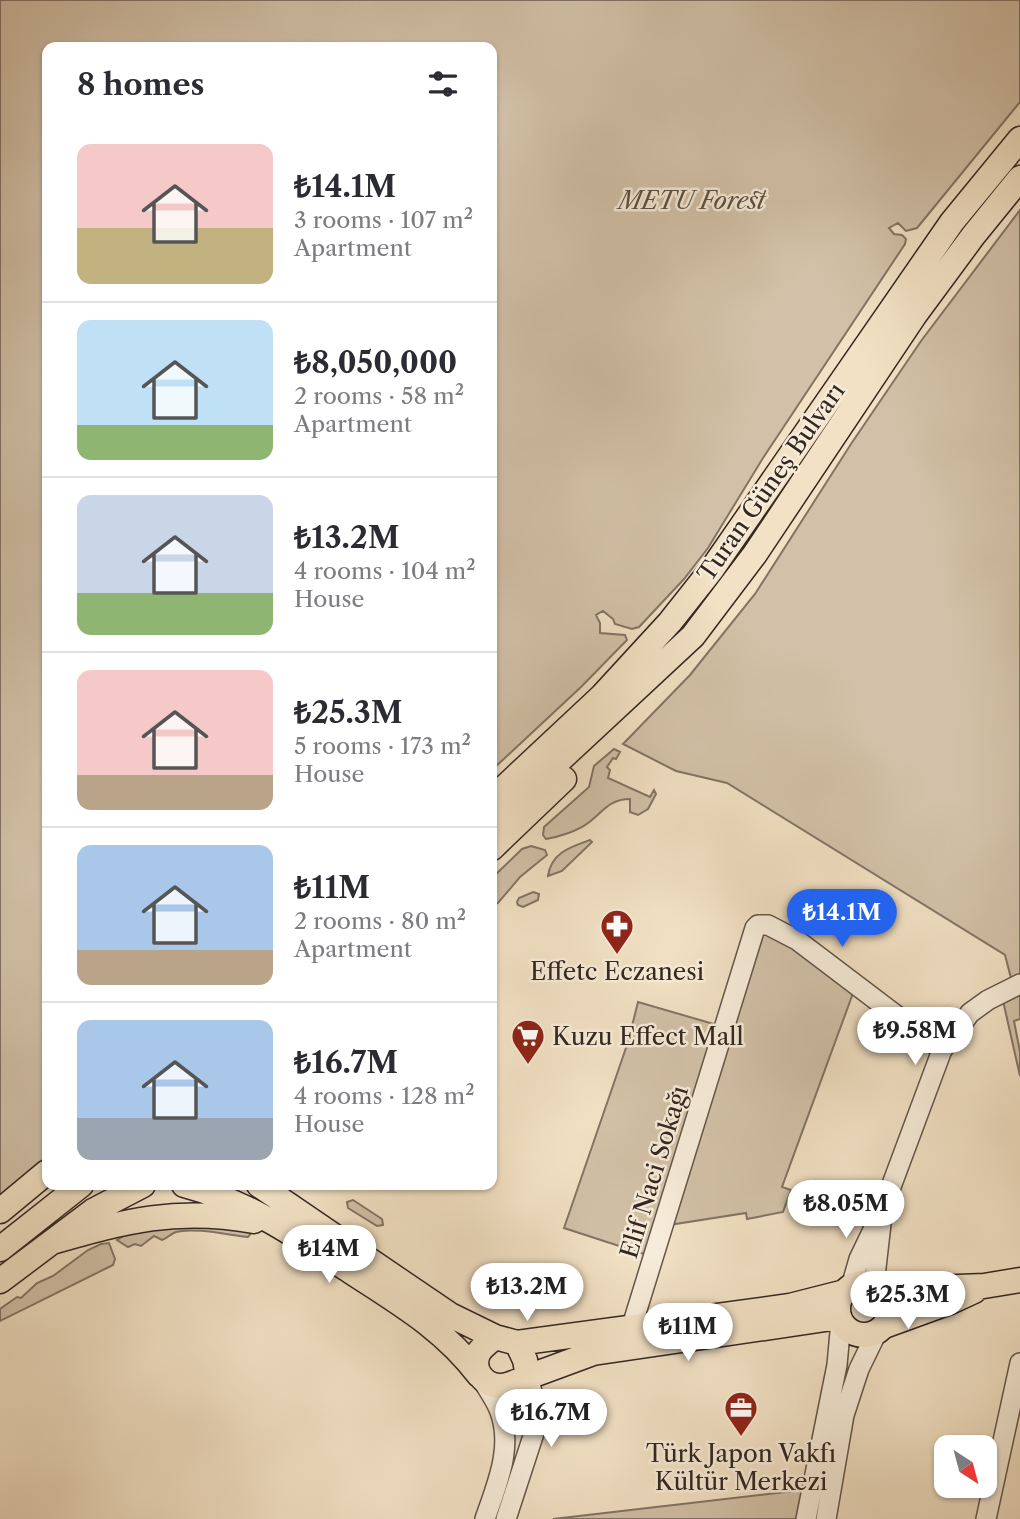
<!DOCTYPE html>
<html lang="en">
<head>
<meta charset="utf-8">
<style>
  :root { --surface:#fff; --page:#f2f2f3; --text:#2b2b33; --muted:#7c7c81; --line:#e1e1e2; --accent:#2563eb }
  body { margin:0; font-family:"Libre Caslon Text",serif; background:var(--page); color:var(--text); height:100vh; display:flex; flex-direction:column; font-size:26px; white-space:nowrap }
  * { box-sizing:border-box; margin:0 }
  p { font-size:23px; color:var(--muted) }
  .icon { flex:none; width:38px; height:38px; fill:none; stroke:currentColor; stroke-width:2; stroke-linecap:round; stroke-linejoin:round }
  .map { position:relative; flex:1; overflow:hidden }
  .panel { position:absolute; left:42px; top:42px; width:455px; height:1148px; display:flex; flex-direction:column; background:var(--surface); border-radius:14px; box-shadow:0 2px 5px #0004 }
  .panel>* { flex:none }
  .needle { width:46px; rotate:144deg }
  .controls { position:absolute; left:934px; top:1435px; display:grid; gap:14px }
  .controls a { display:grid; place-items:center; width:63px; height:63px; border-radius:14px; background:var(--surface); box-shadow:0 2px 5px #0004; font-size:35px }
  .price { position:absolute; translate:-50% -60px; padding:0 16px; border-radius:24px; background:#fff; color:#222; font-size:23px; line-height:46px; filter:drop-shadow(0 2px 4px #0008) }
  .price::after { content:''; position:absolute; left:50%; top:42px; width:21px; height:16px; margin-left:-10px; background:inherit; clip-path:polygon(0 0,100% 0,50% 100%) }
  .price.selected { background:var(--accent); color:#fff }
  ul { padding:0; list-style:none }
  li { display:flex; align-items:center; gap:21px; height:175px; padding:0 35px }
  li+li { border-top:2px solid var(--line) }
  li span { display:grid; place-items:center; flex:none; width:196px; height:140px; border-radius:14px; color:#555 }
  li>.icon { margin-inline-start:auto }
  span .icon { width:84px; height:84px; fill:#fffc; stroke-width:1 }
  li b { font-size:30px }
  h2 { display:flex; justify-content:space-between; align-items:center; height:84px; padding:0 35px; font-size:30px }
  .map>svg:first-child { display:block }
  .green { fill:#d2c1a8; stroke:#827465; stroke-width:2 }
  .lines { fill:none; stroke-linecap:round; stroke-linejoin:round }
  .minor-casing { stroke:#63564a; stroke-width:22 }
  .major-casing { stroke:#332722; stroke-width:27 }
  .minor { stroke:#f7ecd9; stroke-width:19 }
  .major { stroke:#f2e1c4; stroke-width:24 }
  .labels { text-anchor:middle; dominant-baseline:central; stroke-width:5; stroke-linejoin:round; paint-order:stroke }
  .park-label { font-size:24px; font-style:italic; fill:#5b4e44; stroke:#f7ecd9 }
  .street-label { font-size:24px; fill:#332722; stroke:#f7ecd9 }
  .poi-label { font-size:24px; fill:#332722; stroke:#f7ecd9 }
</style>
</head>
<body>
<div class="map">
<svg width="1020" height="1519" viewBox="0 0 1020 1519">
  <rect width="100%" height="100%" fill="#f2e1c4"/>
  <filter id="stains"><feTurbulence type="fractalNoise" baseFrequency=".00286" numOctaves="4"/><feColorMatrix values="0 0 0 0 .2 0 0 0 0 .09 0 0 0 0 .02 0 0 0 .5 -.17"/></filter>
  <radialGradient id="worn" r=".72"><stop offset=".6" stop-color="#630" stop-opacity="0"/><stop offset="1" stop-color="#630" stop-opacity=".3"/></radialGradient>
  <!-- green -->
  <path class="green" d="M0,0H1020V102L917,228L906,231L898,223L889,228L894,234L902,235L906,239L905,244L763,458L708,548L684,579L639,627L632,629L615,624L613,619L603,611L596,615L600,623V633L625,635L627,640L581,687L492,770V47H47V1163L0,1200Z
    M1020,210V1019L1014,1021L1020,1052V1076L1001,992L1013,986L1005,955L727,783L676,771L623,744L690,675L755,594L851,444L921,341Z
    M614,749L620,752L616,759L613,758L607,767L610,770L608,778L650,797L654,790L656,794L648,809L638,815L630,812V799C609,799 603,812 588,823C578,831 558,837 546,839L543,835L544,827L589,787L594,766Z
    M590,840L592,842L562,871L548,876C551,853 570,847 590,840Z
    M531,846L545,850L547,855L520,877L498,903L492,906V878L522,849Z
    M533,892L539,894L538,900L523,907L518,905L517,902L519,898Z
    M758,925L856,985L782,1187L791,1190L783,1212L747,1219L746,1213L663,1226L653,1257L564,1228L628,1042L638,1002L724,1027Z
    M353,1200L382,1219L383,1225L377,1226L348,1208L347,1202Z
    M158,1225L242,1228L245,1232L253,1231L248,1237C229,1235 193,1227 176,1232C170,1234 168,1238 162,1240L154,1236L141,1246L135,1244L128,1247L117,1240L125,1235Z
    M109,1243L115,1259L113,1265L0,1321V1309L17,1297L21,1298L37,1283L53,1276L88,1250L101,1244Z
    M812,1487L806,1519H553L794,1491Z"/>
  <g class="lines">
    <defs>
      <path id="minor" d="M874,1285L881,1224
        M851,1287L859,1259L882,1211L942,1050L970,1013L988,1000L1020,984
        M631,1329L755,928L758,925H768L797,940L942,1050
        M480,1376C486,1387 494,1397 499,1409C514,1446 497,1484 485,1519
        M506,1519L536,1427L537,1410L528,1377
        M806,1519L837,1365L841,1321
        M826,1519L844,1415L859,1369L877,1332
        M986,1519L1020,1363"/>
      <path id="major" d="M492,799L602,696L670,622L712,569L952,222L1020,139
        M492,823L693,636L755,554L914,316L973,236L1020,178
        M492,848L564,779
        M184,1185C246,1201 298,1237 350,1271C399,1303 443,1328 479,1375
        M259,1185L450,1315L495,1337
        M0,1211L47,1172
        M52,1242C125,1221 177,1207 254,1221
        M0,1249L81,1185
        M0,1281L93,1211L143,1185
        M838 1309a26 26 0 1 1 52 0a26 26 0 1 1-52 0Z
        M881,1290L984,1286L1020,1280
        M884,1326L950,1302L974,1291
        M495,1337L517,1343L525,1360L528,1377C520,1380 511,1385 502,1386C484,1387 470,1369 479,1352C483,1346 489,1342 495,1337Z
        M517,1343L790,1306L845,1292
        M528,1377L593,1353L839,1317"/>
    </defs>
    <!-- minor casing -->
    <use href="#minor" class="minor-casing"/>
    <!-- major casing -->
    <use href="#major" class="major-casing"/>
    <!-- minor -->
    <use href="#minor" class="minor"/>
    <!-- major -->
    <use href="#major" class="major"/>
  </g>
  <!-- icons -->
  <defs>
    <symbol id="pharmacy-pin" viewBox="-11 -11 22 30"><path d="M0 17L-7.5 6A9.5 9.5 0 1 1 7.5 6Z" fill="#8f2418" stroke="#f7ecd9"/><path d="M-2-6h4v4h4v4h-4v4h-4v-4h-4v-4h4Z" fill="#fff"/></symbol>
    <symbol id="supermarket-pin" viewBox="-11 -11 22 30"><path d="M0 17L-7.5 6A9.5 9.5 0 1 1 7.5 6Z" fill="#8f2418" stroke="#f7ecd9"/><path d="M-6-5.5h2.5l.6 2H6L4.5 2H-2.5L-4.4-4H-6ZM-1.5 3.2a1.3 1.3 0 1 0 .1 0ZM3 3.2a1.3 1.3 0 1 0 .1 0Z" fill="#fff"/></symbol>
    <symbol id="office-pin" viewBox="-11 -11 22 30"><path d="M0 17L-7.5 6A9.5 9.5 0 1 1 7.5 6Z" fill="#8f2418" stroke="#f7ecd9"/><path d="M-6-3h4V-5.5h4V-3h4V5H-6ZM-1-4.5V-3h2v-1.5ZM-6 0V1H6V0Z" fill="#fff"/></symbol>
  </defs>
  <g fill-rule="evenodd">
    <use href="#pharmacy-pin" x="598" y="907" width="38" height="52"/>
    <use href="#supermarket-pin" x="509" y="1017" width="38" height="52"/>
    <use href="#office-pin" x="722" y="1389" width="38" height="52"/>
  </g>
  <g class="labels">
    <!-- park labels -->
    <g class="park-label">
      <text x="692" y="200">METU Forest</text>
    </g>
    <!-- street labels -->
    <g class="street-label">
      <text transform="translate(771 482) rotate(-55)">Turan Güneş Bulvarı</text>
      <text transform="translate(654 1172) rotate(-73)">Elif Naci Sokağı</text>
    </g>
    <!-- poi labels -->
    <g class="poi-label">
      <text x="617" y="971">Effetc Eczanesi</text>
      <text x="552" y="1036" text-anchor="start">Kuzu Effect Mall</text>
      <text x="741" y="1453">Türk Japon Vakfı<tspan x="741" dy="28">Kültür Merkezi</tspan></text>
    </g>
  </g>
  <rect width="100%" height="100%" filter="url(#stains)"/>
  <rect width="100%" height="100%" fill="url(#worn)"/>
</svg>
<div class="controls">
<a><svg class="needle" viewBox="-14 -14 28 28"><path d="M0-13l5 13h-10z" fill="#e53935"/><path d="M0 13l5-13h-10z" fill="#7c7c81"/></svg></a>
</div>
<b class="price selected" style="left:842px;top:949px">₺14.1M</b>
<b class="price" style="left:915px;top:1067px">₺9.58M</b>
<b class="price" style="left:846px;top:1240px">₺8.05M</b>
<b class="price" style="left:329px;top:1285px">₺14M</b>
<b class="price" style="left:527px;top:1323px">₺13.2M</b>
<b class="price" style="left:908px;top:1331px">₺25.3M</b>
<b class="price" style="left:688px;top:1363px">₺11M</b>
<b class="price" style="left:551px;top:1449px">₺16.7M</b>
<section class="panel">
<h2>8 homes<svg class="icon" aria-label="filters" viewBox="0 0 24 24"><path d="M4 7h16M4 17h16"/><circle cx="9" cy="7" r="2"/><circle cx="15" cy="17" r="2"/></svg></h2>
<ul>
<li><span style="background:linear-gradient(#f6c9c9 60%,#c2b280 0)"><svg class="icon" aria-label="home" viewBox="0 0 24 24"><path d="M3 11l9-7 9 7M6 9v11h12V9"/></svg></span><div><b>₺14.1M</b><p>3 rooms · 107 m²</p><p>Apartment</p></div></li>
<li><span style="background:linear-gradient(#bfe0f5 75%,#8fb573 0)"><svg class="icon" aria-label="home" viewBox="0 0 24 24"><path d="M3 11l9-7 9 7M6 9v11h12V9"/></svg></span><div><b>₺8,050,000</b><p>2 rooms · 58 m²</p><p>Apartment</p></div></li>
<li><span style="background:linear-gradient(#c9d6e8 70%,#8fb573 0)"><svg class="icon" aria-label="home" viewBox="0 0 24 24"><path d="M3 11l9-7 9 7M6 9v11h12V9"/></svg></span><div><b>₺13.2M</b><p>4 rooms · 104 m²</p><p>House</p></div></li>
<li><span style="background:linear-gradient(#f6c9c9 75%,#b9a48a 0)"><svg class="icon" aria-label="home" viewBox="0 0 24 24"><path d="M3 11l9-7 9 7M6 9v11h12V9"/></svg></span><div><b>₺25.3M</b><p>5 rooms · 173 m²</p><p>House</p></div></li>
<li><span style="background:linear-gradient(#a9c7e8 75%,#b9a48a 0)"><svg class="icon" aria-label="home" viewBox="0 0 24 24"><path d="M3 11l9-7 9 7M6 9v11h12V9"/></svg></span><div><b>₺11M</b><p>2 rooms · 80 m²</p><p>Apartment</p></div></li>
<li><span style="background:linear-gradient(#a9c7e8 70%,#9aa5b1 0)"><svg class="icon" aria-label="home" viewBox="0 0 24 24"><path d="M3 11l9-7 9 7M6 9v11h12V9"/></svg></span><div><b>₺16.7M</b><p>4 rooms · 128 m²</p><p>House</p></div></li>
</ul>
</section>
</div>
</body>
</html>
